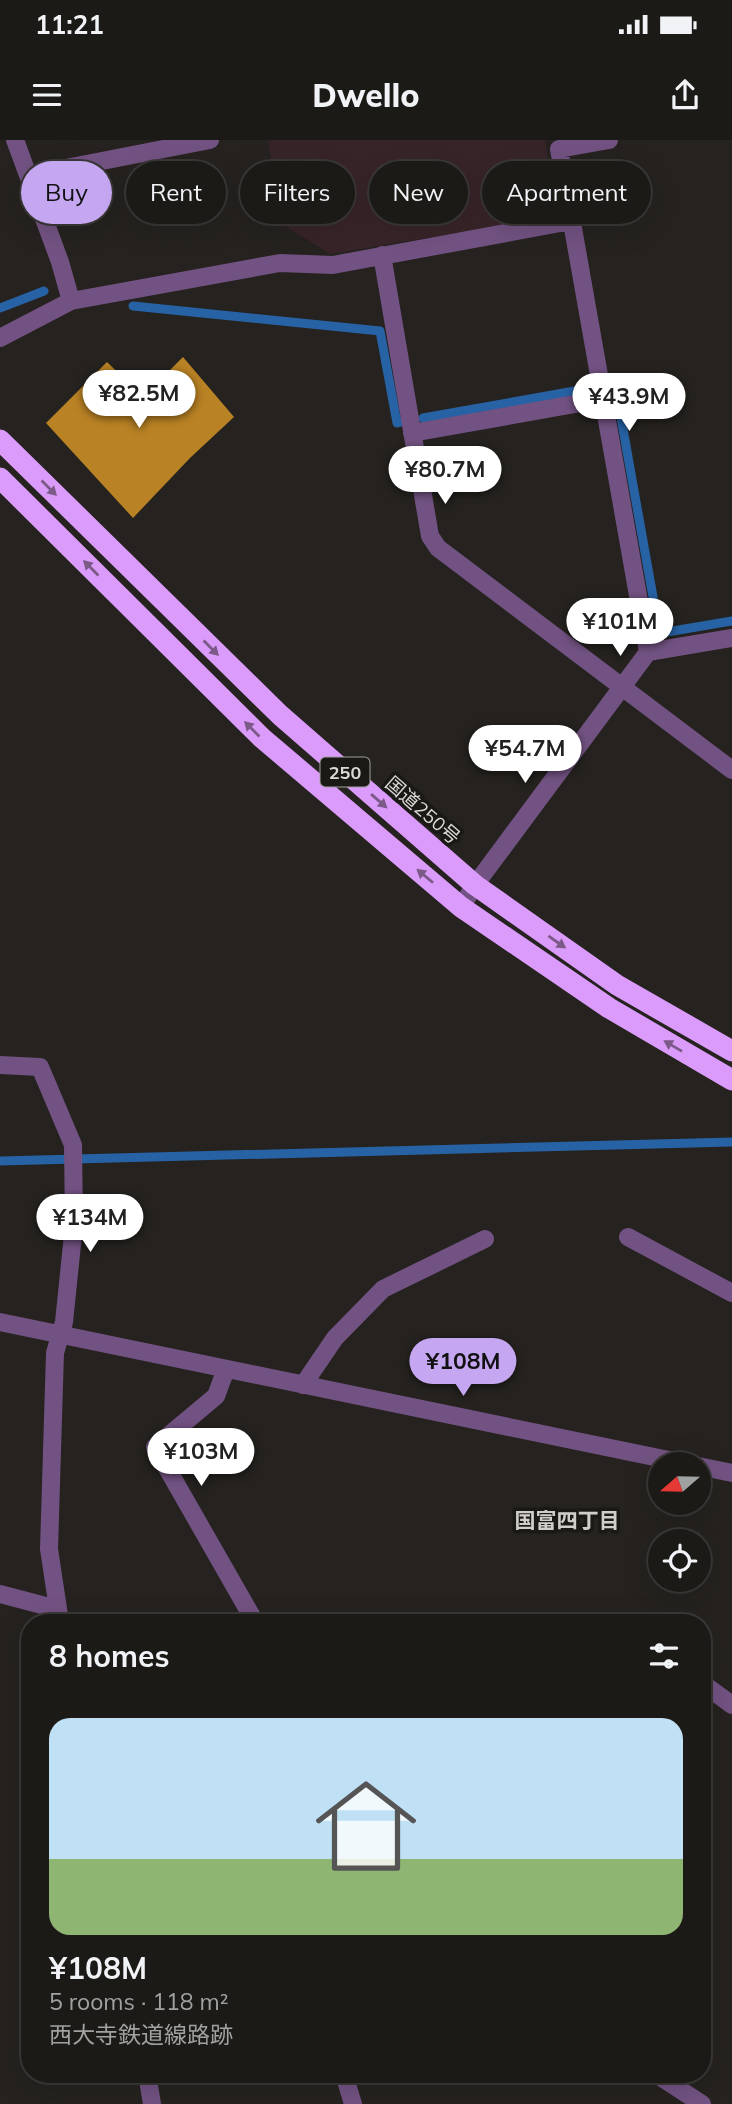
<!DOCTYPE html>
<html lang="en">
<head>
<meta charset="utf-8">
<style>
  :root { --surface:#1c1a17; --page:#252320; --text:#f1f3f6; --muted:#a0a1a1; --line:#3a3836; --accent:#c5a7f1 }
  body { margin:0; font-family:Mulish,"Noto Sans JP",sans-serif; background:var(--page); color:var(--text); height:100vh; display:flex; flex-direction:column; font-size:26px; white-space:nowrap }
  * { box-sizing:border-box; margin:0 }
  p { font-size:23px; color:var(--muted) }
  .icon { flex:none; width:38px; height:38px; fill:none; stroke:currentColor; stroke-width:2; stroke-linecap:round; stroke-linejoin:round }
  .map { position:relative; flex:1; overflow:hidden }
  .panel { position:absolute; left:21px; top:1474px; width:690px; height:469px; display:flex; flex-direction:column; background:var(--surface); border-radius:28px; box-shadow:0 7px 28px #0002,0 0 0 2px var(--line) }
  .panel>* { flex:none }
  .top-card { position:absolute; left:21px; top:21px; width:691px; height:63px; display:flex; gap:14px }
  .needle { width:46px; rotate:250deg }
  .buttons { position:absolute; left:648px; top:1312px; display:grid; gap:14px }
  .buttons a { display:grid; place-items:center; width:63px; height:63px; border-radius:50%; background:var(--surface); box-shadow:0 7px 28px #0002,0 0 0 2px var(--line); font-size:35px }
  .price { position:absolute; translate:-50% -60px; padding:0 16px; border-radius:24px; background:#fff; color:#222; font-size:23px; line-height:46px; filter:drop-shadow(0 2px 4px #0008) }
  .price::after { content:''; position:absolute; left:50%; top:42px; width:21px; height:16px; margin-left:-10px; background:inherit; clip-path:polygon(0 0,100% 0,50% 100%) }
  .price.active { background:var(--accent); color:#111 }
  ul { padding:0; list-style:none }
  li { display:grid; align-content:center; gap:14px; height:371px; padding:0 28px }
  li span { display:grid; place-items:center; height:217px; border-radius:21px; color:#555 }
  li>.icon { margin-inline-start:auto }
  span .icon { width:126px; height:126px; fill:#fffc; stroke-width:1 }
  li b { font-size:30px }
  h2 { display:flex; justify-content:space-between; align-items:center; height:84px; padding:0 28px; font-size:30px }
  .chip { padding:0 24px; border-radius:32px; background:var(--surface); box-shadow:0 7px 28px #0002,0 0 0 2px var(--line); font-size:24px; line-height:63px }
  .chip.active { background:var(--accent); color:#111 }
  .status { display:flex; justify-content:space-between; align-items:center; height:49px; padding:0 35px; background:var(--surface); direction:ltr }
  .status svg { height:19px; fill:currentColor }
  header { display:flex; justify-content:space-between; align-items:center; height:91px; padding:0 28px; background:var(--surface); font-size:32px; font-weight:800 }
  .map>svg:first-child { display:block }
  .education { fill:#372429 }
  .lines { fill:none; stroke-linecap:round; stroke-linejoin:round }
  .stream { stroke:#2762a5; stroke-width:9 }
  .building { fill:#b98224 }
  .minor { stroke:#725282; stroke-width:18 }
  .highway { stroke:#db9bfa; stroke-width:21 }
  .oneway { fill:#7b5a88 }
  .labels { text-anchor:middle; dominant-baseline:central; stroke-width:7; stroke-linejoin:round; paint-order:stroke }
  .shield { fill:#1b1916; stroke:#a1a09d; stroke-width:2 }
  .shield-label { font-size:18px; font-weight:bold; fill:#dbdad7 }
  .street-label { font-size:19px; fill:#dbdad7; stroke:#1b1916 }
  .neighbourhood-label { font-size:21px; font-weight:bold; fill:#d1ceca; stroke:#1b1916 }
</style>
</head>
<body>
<div class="status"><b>11:21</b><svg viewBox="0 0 49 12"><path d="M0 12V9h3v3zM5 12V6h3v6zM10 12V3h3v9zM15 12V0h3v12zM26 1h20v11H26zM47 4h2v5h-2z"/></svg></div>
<header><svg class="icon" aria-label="menu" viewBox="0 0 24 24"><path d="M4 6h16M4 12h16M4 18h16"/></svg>Dwello<svg class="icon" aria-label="share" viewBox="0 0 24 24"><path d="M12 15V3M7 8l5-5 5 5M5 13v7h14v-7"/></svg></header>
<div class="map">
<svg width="732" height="1964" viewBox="0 0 732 1964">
  <rect width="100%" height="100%" fill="#25221f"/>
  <!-- education -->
  <path class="education" d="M276,0H545L555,64L546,78L330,114L282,84L268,1Z"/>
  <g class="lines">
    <!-- stream -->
    <path class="stream" d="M133,166L380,191L397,283L401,282
      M0,168L44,151
      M612,245L615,244L658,485L667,492L732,481
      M423,278L586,249
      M0,1021L732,1002"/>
  </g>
  <!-- building -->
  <path class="building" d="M183,217L234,277L190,318L133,378L46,283L107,222L143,257Z"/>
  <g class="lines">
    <!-- minor -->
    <path class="minor" d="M15,0L60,122L71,161
      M609,0L559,9L648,512
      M30,35L210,0
      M382,115L430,396L438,408L732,630
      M0,198L71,161L280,123L333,125L571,81
      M412,293L603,259
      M461,767L475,745L648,512L732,498
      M0,925L40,927L73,1005L74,1085L64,1182L55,1213L49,1409L60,1482
      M628,1097L732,1153
      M0,1182L693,1325
      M226,1229L216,1256L155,1307L255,1482
      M303,1245L335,1198L383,1149L485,1099
      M698,1326L732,1333
      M0,1454L57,1469
      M702,1543L732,1565
      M147,1934L152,1964
      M344,1934L353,1964
      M656,1934L702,1964"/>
    <!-- highway -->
    <path class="highway" d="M0,300L280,575L475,745L617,845L732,911
      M0,338L262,598L461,767L609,868L732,940"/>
  </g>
  <!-- one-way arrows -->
  <defs><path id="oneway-solid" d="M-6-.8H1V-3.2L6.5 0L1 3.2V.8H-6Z" transform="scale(1.75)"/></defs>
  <g class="oneway">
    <use href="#oneway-solid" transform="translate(49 348) rotate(45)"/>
    <use href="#oneway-solid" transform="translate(91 428) rotate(-135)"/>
    <use href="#oneway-solid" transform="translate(211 508) rotate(45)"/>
    <use href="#oneway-solid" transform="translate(252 589) rotate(-135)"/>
    <use href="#oneway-solid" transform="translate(379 661) rotate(41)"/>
    <use href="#oneway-solid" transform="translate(425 736) rotate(-140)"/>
    <use href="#oneway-solid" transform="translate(557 802) rotate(35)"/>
    <use href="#oneway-solid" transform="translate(673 906) rotate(-149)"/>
  </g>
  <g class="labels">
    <!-- shield labels -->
    <rect class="shield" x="320.5" y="617.5" width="49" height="29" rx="5"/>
    <g class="shield-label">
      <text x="345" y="632">250</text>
    </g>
    <!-- street labels -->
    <g class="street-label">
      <text transform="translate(423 670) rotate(41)">国道250号</text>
    </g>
    <!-- neighbourhood labels -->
    <g class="neighbourhood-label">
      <text x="567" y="1380">国富四丁目</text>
    </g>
  </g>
</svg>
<div class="buttons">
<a><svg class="needle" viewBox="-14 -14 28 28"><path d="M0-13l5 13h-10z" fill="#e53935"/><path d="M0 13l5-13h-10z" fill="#a0a1a1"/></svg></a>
<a><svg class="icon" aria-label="locate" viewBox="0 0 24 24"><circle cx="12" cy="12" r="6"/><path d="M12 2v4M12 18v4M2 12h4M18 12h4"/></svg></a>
</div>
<b class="price" style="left:139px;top:290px">¥82.5M</b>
<b class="price" style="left:629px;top:293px">¥43.9M</b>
<b class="price" style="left:445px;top:366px">¥80.7M</b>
<b class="price" style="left:620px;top:518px">¥101M</b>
<b class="price" style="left:525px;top:645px">¥54.7M</b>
<b class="price" style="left:90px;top:1114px">¥134M</b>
<b class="price active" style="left:463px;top:1258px">¥108M</b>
<b class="price" style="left:201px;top:1348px">¥103M</b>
<div class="top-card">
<a class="chip active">Buy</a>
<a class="chip">Rent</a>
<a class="chip">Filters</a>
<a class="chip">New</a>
<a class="chip">Apartment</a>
</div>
<section class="panel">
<h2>8 homes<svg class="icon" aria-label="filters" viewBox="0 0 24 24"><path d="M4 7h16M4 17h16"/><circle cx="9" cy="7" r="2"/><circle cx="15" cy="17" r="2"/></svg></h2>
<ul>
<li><span style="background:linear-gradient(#bfe0f5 65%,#8fb573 0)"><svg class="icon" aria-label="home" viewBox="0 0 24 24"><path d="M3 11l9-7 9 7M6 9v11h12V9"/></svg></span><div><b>¥108M</b><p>5 rooms · 118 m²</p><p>西大寺鉄道線路跡</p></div></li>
</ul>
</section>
</div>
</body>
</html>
